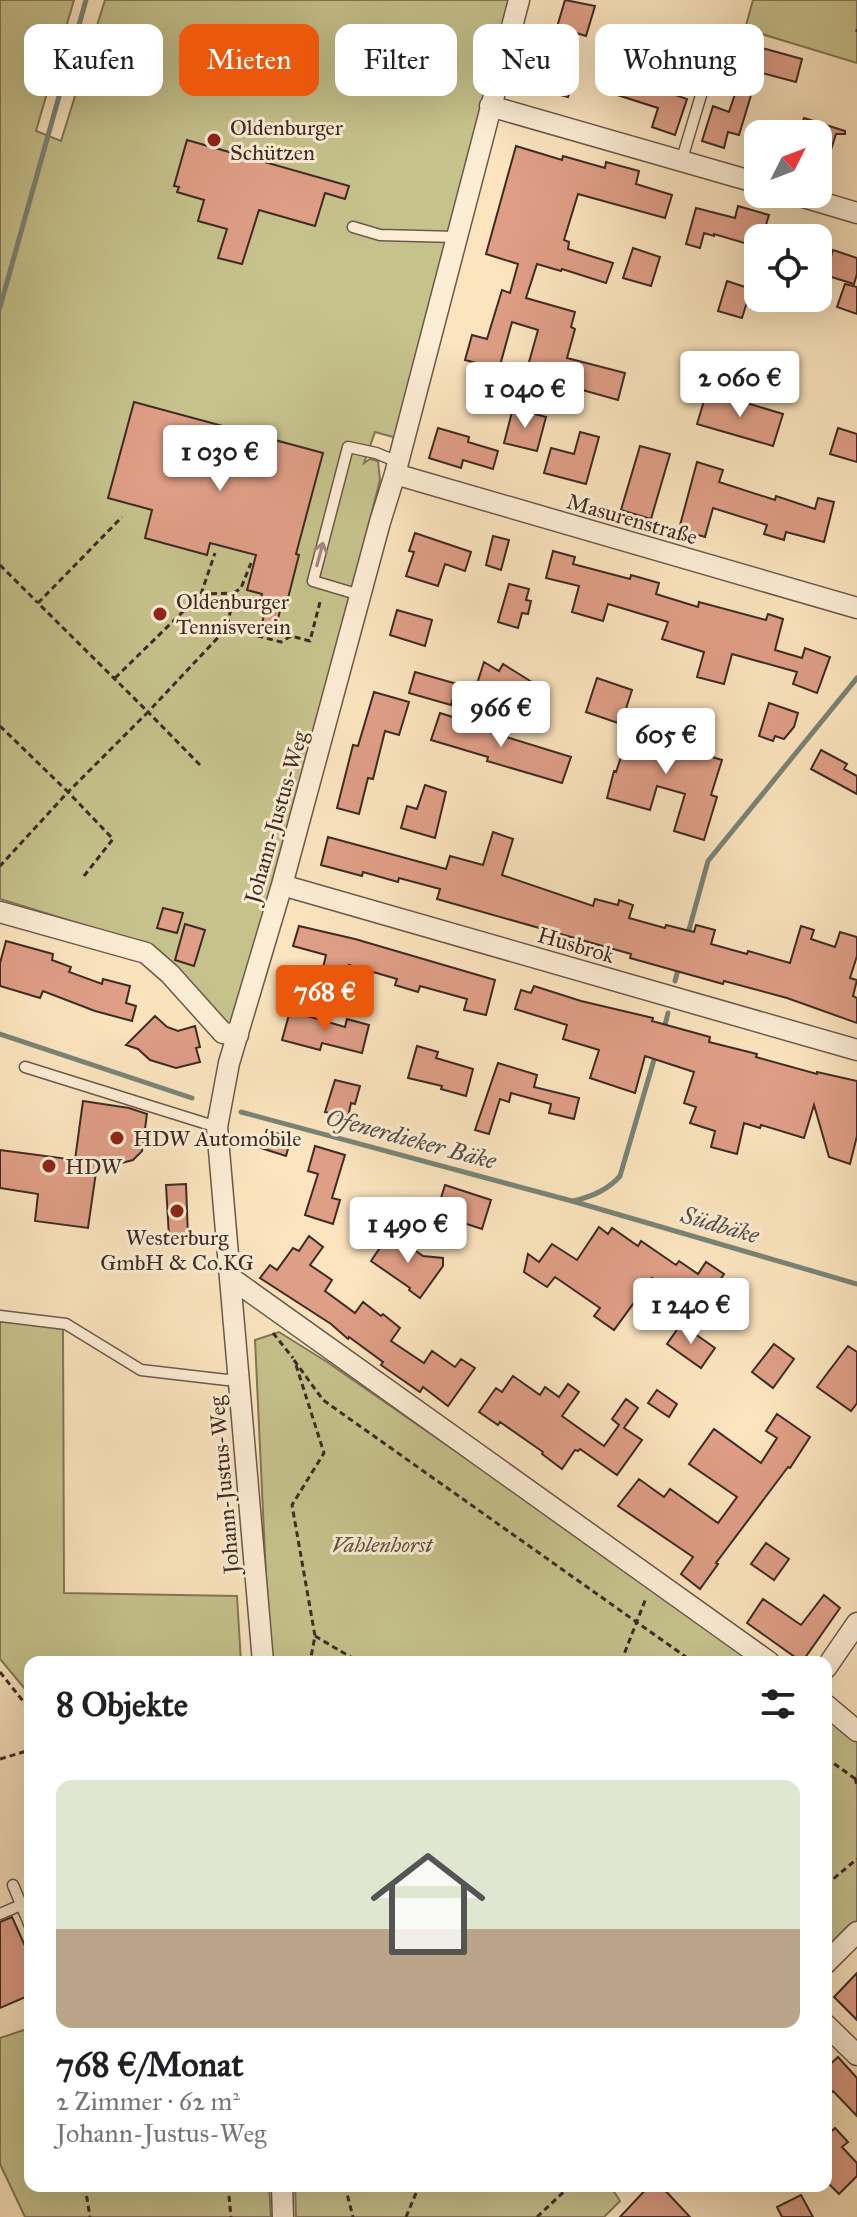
<!DOCTYPE html>
<html lang="de">
<head>
<meta charset="utf-8">
<style>
  :root { --surface:#fff; --page:#f6f6f6; --text:#202124; --muted:#757577; --accent:#ea580c }
  body { margin:0; font-family:"IM FELL Great Primer",serif; background:var(--page); color:var(--text); height:100vh; display:flex; flex-direction:column; font-size:30px; white-space:nowrap }
  * { box-sizing:border-box; margin:0 }
  p { font-size:26px; color:var(--muted) }
  .icon { flex:none; width:44px; height:44px; fill:none; stroke:currentColor; stroke-width:2; stroke-linecap:round; stroke-linejoin:round }
  .map { position:relative; flex:1; overflow:hidden }
  .sheet { position:absolute; left:24px; top:1656px; width:808px; height:536px; display:flex; flex-direction:column; background:var(--surface); border-radius:16px; box-shadow:0 8px 32px #0002 }
  .sheet>* { flex:none }
  .guide { position:absolute; left:24px; top:24px; width:810px; height:72px; display:flex; gap:16px }
  .needle { width:52px; rotate:48deg }
  .tools { position:absolute; left:744px; top:120px; display:grid; gap:16px }
  .tools a { display:grid; place-items:center; width:88px; height:88px; border-radius:16px; background:var(--surface); box-shadow:0 8px 32px #0002; font-size:40px }
  .price { position:absolute; translate:-50% -68px; padding:0 18px; border-radius:8px; background:#fff; color:#222; font-size:26px; line-height:52px; filter:drop-shadow(0 2px 4px #0008) }
  .price::after { content:''; position:absolute; left:50%; top:48px; width:24px; height:18px; margin-left:-12px; background:inherit; clip-path:polygon(0 0,100% 0,50% 100%) }
  .price.on { background:var(--accent); color:#fff }
  ul { padding:0; list-style:none }
  li { display:grid; align-content:center; gap:16px; height:424px; padding:0 32px }
  li span { display:grid; place-items:center; height:248px; border-radius:16px; color:#555 }
  li>.icon { margin-inline-start:auto }
  span .icon { width:144px; height:144px; fill:#fffc; stroke-width:1 }
  li b { font-size:34px }
  h2 { display:flex; justify-content:space-between; align-items:center; height:96px; padding:0 32px; font-size:34px }
  .chip { padding:0 28px; border-radius:16px; background:var(--surface); box-shadow:0 8px 32px #0002; font-size:28px; line-height:72px }
  .chip.on { background:var(--accent); color:#fff }
  .map>svg:first-child { display:block }
  .green { fill:#c6c28c; stroke:#827658; stroke-width:2 }
  .lines { fill:none; stroke-linecap:round; stroke-linejoin:round }
  .stream { stroke:#798476; stroke-width:5 }
  .building { fill:#df9e86; stroke:#3e2b25; stroke-width:2 }
  .service-casing { stroke:#6d594b; stroke-width:13 }
  .minor-casing { stroke:#6d594b; stroke-width:23 }
  .path { stroke:#3e2b25; stroke-width:3; stroke-dasharray:6 4; stroke-linecap:butt }
  .service { stroke:#fcedd5; stroke-width:10 }
  .minor { stroke:#fcedd5; stroke-width:20 }
  .oneway { stroke:#9d8c7d }
  .poi-dot { fill:#8f2418; stroke:#fcedd5; stroke-width:3 }
  .labels { text-anchor:middle; dominant-baseline:central; stroke-width:6; stroke-linejoin:round; paint-order:stroke }
  .poi-label { font-size:22px; fill:#3e2b25; stroke:#fcedd5; text-anchor:start }
  .street-label { font-size:22px; fill:#3e2b25; stroke:#fcedd5 }
  .park-label { font-size:22px; font-style:italic; fill:#60513f; stroke:#fcedd5 }
  .water-label { font-size:24px; font-style:italic; fill:#565047; stroke:#fcedd5 }
</style>
</head>
<body>
<div class="map">
<svg width="857" height="2217" viewBox="0 0 857 2217">
  <rect width="100%" height="100%" fill="#fbe4be"/>
  <filter id="stains"><feTurbulence type="fractalNoise" baseFrequency=".0025" numOctaves="4"/><feColorMatrix values="0 0 0 0 .2 0 0 0 0 .09 0 0 0 0 .02 0 0 0 .5 -.17"/></filter>
  <radialGradient id="worn" r=".72"><stop offset=".6" stop-color="#630" stop-opacity="0"/><stop offset="1" stop-color="#630" stop-opacity=".3"/></radialGradient>
  <!-- green -->
  <path class="green" d="M0,0H74L36,131L61,141L105,0H519L404,440L375,432L364,463L370,459L378,461L380,480L238,1035L152,946L0,899Z
    M753,0H857V63L745,29Z
    M0,1319L63,1329L64,1593L237,1596L241,1662H30V1695L0,1659Z
    M279,1332L327,1362L760,1662H270L255,1340Z
    M826,1711L857,1738V1925L826,1954Z
    M30,2028V2186H269L271,2217H25L0,2164V2038Z
    M295,2186H613V2190L620,2201L604,2217H296Z"/>
  <g class="lines">
    <!-- stream -->
    <path class="stream" d="M0,307L86,0
      M687,937L708,861L857,678
      M675,981L679,966
      M664,1029L668,1013
      M0,1034L192,1098
      M241,1112L572,1201L857,1284
      M573,1201C591,1197 608,1190 620,1176L656,1053"/>
  </g>
  <!-- building -->
  <path class="building" d="M565,0L595,6L586,36L557,27Z
    M735,34L763,44L762,48L802,59L796,82L758,72L739,135L728,132L724,148L702,141L713,106L729,112L739,82L732,80L738,73L733,65L735,59L728,56Z
    M617,52L644,59L638,82L687,99L675,135L652,127L658,108L608,92L614,72L596,68L600,54L615,58Z
    M542,62L575,71L568,97L535,88Z
    M804,118L845,131V134H836L821,181H818V134H799Z
    M187,140L349,186L345,199L325,193L315,226L259,210L242,264L218,258L227,229L198,221L204,200L177,192L179,187L174,186Z
    M516,146L562,160L563,156L605,168L606,162L639,171L636,184L672,195L665,218L578,194L564,240L569,242L568,249L613,263L606,283L562,269L561,271L537,264L526,298L575,312L571,327L575,329L567,358L625,373L618,400L554,382L553,388L524,380L538,330L512,322L499,369L465,360L472,335L487,339L502,290L510,293L518,264L486,254Z
    M738,206L769,215L762,238H758V247L714,234V236L704,233L700,248L686,244L696,208L735,218Z
    M633,248L660,257L651,286L623,278Z
    M833,250L857,258V274L854,284L825,275Z
    M727,281L751,289L742,318L718,311Z
    M845,284L857,287V314L837,307Z
    M707,391L783,414L773,446L697,424Z
    M134,402L323,453L296,554L299,555L287,602L283,601L274,632L261,627L265,612L257,610L262,594L247,590L256,555L210,543L207,555L145,538L152,510L108,498Z
    M513,408L546,417L537,451L504,443Z
    M438,428L469,437L468,442L498,451L493,469L463,460L461,468L429,458Z
    M838,428L857,434V462L830,454Z
    M580,432L599,437L586,484L544,473L551,448L574,454Z
    M640,446L670,454L651,519L621,510Z
    M697,462L723,470L719,482L775,500L776,496L815,509L818,498L834,502L824,542L786,532L784,540L764,534L767,525L713,508L705,537L679,529Z
    M415,533L471,552L465,571L445,564L438,586L406,576L414,552L409,551Z
    M493,536L509,540L501,570L486,565Z
    M553,551L575,557L573,564L630,579L631,575L659,583L656,594L698,607L699,602L766,620L768,614L783,619L775,650L802,658L805,648L830,657L817,693L793,684L797,672L732,654L724,684L697,677L704,652L662,639L668,622L608,604L603,621L572,612L579,586L546,578Z
    M509,584L529,589L526,600L531,601L528,614L522,613L518,628L498,622Z
    M397,610L432,620L425,646L390,635Z
    M484,662L499,671L503,664L535,684L517,714L475,690Z
    M415,672L457,684L451,705L409,693Z
    M597,678L632,690L621,724L586,712Z
    M374,692L409,702L399,735L385,731L373,779L368,778L359,814L337,808L353,745L358,746Z
    M769,703L798,713L794,727L784,739L775,736L773,741L759,736Z
    M440,713L475,724L474,727L571,757L562,783L487,761L488,757L431,740Z
    M635,715L667,726L662,742L722,760L711,795L717,797L704,840L674,831L685,794L657,786L650,810L607,798L614,771L616,772Z
    M821,750L847,764L844,769L857,776V794L811,769Z
    M425,785L446,792L435,838L401,828L407,806L417,809Z
    M493,832L513,839L502,875L593,906L595,899L618,905L619,900L633,905L629,918L665,928L666,925L694,932L696,925L715,930L711,944L747,954L748,951L790,963L801,926L814,930L811,939L835,947L840,932L857,937V956L850,978L857,980L853,996L857,998V1023L787,998L724,981L723,984L630,958L631,954L437,899L440,889L399,878L398,882L363,872L362,876L321,865L328,837L446,869L450,856L483,865Z
    M163,908L183,913L177,933L157,928Z
    M185,924L205,930L194,966L175,960Z
    M299,926L355,939L495,980L486,1015L464,1010L467,999L420,986L418,992L395,985L397,979L349,965L346,978L322,972L326,955L293,946Z
    M6,941L53,954L52,960L71,967L69,972L102,984L103,979L130,986L126,1003L136,1006L132,1021L95,1011L43,991L40,998L0,986V963Z
    M534,986L581,1001L653,1018L652,1021L710,1037L709,1042L757,1054L756,1057L817,1074V1072L857,1081V1136L850,1164L829,1157L814,1105L804,1138L761,1125L760,1128L744,1123L737,1154L711,1147L715,1131L690,1123L696,1107L684,1103L694,1072L645,1056L635,1093L590,1078L599,1050L563,1039L567,1025L515,1009L521,990L531,993Z
    M290,1011L345,1027L347,1019L369,1025L362,1053L322,1043L320,1050L282,1040Z
    M155,1016L167,1027L178,1031L195,1026L200,1047L196,1048L200,1062L176,1068L150,1060L138,1049L126,1045Z
    M417,1046L438,1052L436,1058L473,1069L466,1096L441,1089L442,1086L408,1078Z
    M498,1063L537,1075L534,1087L579,1098L574,1119L549,1113L551,1104L511,1093L509,1102L500,1099L489,1134L475,1130Z
    M335,1080L360,1086L355,1104L351,1103L348,1117L325,1112Z
    M83,1101L129,1108L147,1114L142,1151L133,1160L110,1166L97,1165L88,1228L35,1221L38,1194L0,1188V1150L75,1160Z
    M267,1130L291,1138L286,1156L261,1148Z
    M315,1146L345,1155L332,1198L340,1200L333,1224L305,1215L318,1174L308,1171Z
    M186,1184L188,1237H169L166,1185Z
    M445,1185L491,1200L482,1229L436,1214Z
    M423,1211L441,1216L437,1231L419,1226Z
    M599,1227L608,1234L612,1228L638,1246L641,1241L676,1265L679,1261L698,1274L706,1262L724,1274L710,1295L695,1285L684,1301L652,1278L614,1330L594,1316L600,1308L555,1277L547,1287L524,1272L528,1254L539,1262L552,1244L577,1260Z
    M390,1233L423,1256L443,1258V1266L420,1298L409,1290L410,1288L371,1261Z
    M309,1236L323,1247L310,1265L332,1280L325,1291L355,1313L363,1302L381,1316L383,1314L400,1328L391,1341L424,1363L432,1351L455,1367L461,1359L475,1368L448,1406L423,1387L420,1392L381,1365L383,1362L349,1337L348,1339L331,1324L260,1278L270,1265L277,1270L293,1248L299,1251Z
    M681,1324L715,1348L701,1368L667,1344Z
    M774,1344L794,1359L773,1388L752,1372Z
    M848,1346L857,1352V1403L851,1411L817,1387Z
    M513,1376L540,1395L545,1387L559,1397L568,1384L579,1392L562,1416L604,1446L619,1425L612,1419L626,1399L638,1408L624,1428L642,1440L617,1475L580,1449L578,1451L575,1450L562,1469L542,1454L543,1452L500,1422L498,1425L479,1412L496,1388L502,1392Z
    M657,1390L677,1404L669,1417L648,1403Z
    M777,1414L810,1437L790,1468L788,1467L716,1563L718,1564L700,1589L681,1574L693,1557L618,1506L639,1479L664,1497L670,1489L718,1523L737,1497L689,1464L714,1429L761,1463L777,1438L766,1431Z
    M766,1543L789,1559L774,1580L751,1564Z
    M824,1595L840,1608L802,1662L747,1623L763,1599L801,1625Z
    M12,1917L30,1957V1995L0,2008V1922Z
    M857,1973V2020L834,1997Z
    M838,2057L857,2078V2116L833,2091L826,2097V2068Z
    M835,2128L848,2142L842,2147L857,2163V2176L839,2194L826,2181V2136Z
    M649,2186H661L690,2217H620Z
    M801,2195L813,2217H782L777,2207Z"/>
  <g class="lines">
    <defs>
      <path id="service" d="M681,162L708,72L716,68L730,72
        M353,227L380,235L456,237
        M360,595L313,581L348,447L376,453L398,462
        M25,1067L217,1127
        M0,1316L66,1324L141,1370L227,1380L238,1377
        M13,1885L30,1926
        M0,1914L21,1905"/>
      <path id="minor" d="M490,106L758,183
        M793,194L857,213
        M395,474L857,608
        M282,885L857,1050
        M0,912L146,953L170,974L223,1033L238,1035
        M231,1278L769,1662
        M263,1662L217,1127L229,1063L282,885L380,522L395,474L519,0
        M826,1668L857,1623
        M826,1705L857,1731
        M826,1963L857,1932
        M826,2025L857,2055
        M282,2186L283,2217"/>
    </defs>
    <!-- service casing -->
    <use href="#service" class="service-casing"/>
    <!-- minor casing -->
    <use href="#minor" class="minor-casing"/>
    <!-- path -->
    <path class="path" d="M857,29V32
      M0,565L37,602
      M234,593L241,588L251,563
      M201,594L234,593L227,628L281,642L291,636L310,641L321,598
      M115,678L201,594L215,553
      M0,726L68,792L0,866
      M200,765L148,712L226,629
      M84,876L113,839L68,792L148,712L38,603L122,517
      M273,1333L293,1358
      M294,1360L323,1400L693,1662
      M296,1365L324,1453L292,1505L315,1636L310,1662
      M315,1636L359,1662
      M621,1662L646,1598
      M0,1672L30,1710
      M826,1758L857,1780
      M0,1759L30,1750
      M855,1778L857,1786
      M826,1885L857,1859
      M85,2186L90,2217
      M228,2186L231,2217
      M345,2186L353,2217
      M406,2217L419,2186
      M537,2217L570,2186"/>
    <!-- service -->
    <use href="#service" class="service"/>
    <!-- minor -->
    <use href="#minor" class="minor"/>
  </g>
  <!-- one-way arrows -->
  <defs><path id="oneway-shaft" d="M-6 0H5M1.5-3L5.5 0L1.5 3" fill="none" stroke-width="1.6" stroke-linecap="round" stroke-linejoin="round" transform="scale(2)"/></defs>
  <use class="oneway" href="#oneway-shaft" transform="translate(320 554) rotate(-75)"/>
  <!-- markers -->
  <g class="poi-dot">
    <circle cx="214" cy="140" r="8"/>
    <circle cx="160" cy="614" r="8"/>
    <circle cx="117" cy="1138" r="8"/>
    <circle cx="49" cy="1166" r="8"/>
    <circle cx="177" cy="1211" r="8"/>
  </g>
  <g class="labels">
    <!-- poi labels -->
    <g class="poi-label">
      <text x="230" y="127">Oldenburger<tspan x="230" dy="25">Schützen</tspan></text>
      <text x="176" y="601">Oldenburger<tspan x="176" dy="25">Tennisverein</tspan></text>
      <text x="133" y="1138">HDW Automobile</text>
      <text x="65" y="1166">HDW</text>
      <text x="177" y="1237" text-anchor="middle">Westerburg<tspan x="177" dy="25">GmbH &amp; Co.KG</tspan></text>
    </g>
    <!-- street labels -->
    <g class="street-label">
      <text transform="translate(632 519) rotate(16)">Masurenstraße</text>
      <text transform="translate(276 817) rotate(-74)">Johann-Justus-Weg</text>
      <text transform="translate(576 945) rotate(16)">Husbrok</text>
      <text transform="translate(224 1485) rotate(-95)">Johann-Justus-Weg</text>
    </g>
    <!-- park labels -->
    <g class="park-label">
      <text x="382" y="1544">Vahlenhorst</text>
    </g>
    <!-- water labels -->
    <g class="water-label">
      <text transform="translate(411 1139) rotate(15)">Ofenerdieker Bäke</text>
      <text transform="translate(720 1225) rotate(16)">Südbäke</text>
    </g>
  </g>
  <rect width="100%" height="100%" filter="url(#stains)"/>
  <rect width="100%" height="100%" fill="url(#worn)"/>
</svg>
<div class="tools">
<a><svg class="needle" viewBox="-14 -14 28 28"><path d="M0-13l5 13h-10z" fill="#e53935"/><path d="M0 13l5-13h-10z" fill="#757577"/></svg></a>
<a><svg class="icon" aria-label="locate" viewBox="0 0 24 24"><circle cx="12" cy="12" r="6"/><path d="M12 2v4M12 18v4M2 12h4M18 12h4"/></svg></a>
</div>
<b class="price" style="left:740px;top:419px">2 060 €</b>
<b class="price" style="left:525px;top:430px">1 040 €</b>
<b class="price" style="left:220px;top:493px">1 030 €</b>
<b class="price" style="left:501px;top:749px">966 €</b>
<b class="price" style="left:666px;top:776px">605 €</b>
<b class="price on" style="left:325px;top:1033px">768 €</b>
<b class="price" style="left:408px;top:1265px">1 490 €</b>
<b class="price" style="left:691px;top:1346px">1 240 €</b>
<div class="guide">
<a class="chip">Kaufen</a>
<a class="chip on">Mieten</a>
<a class="chip">Filter</a>
<a class="chip">Neu</a>
<a class="chip">Wohnung</a>
</div>
<section class="sheet">
<h2>8 Objekte<svg class="icon" aria-label="filters" viewBox="0 0 24 24"><path d="M4 7h16M4 17h16"/><circle cx="9" cy="7" r="2"/><circle cx="15" cy="17" r="2"/></svg></h2>
<ul>
<li><span style="background:linear-gradient(#dfe7d0 60%,#b9a48a 0)"><svg class="icon" aria-label="home" viewBox="0 0 24 24"><path d="M3 11l9-7 9 7M6 9v11h12V9"/></svg></span><div><b>768 €/Monat</b><p>2 Zimmer · 62 m²</p><p>Johann-Justus-Weg</p></div></li>
</ul>
</section>
</div>
</body>
</html>
